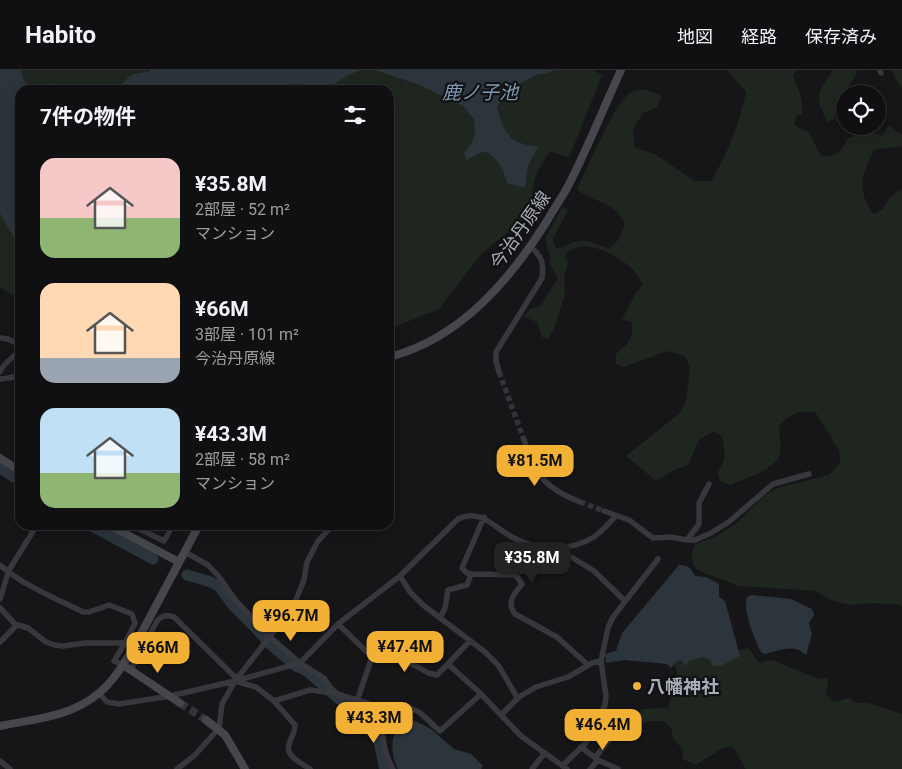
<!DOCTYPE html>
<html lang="ja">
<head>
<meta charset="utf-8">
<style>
  :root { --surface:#101012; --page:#1e1e20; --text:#f1f3f6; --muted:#9c9d9f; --line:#303032; --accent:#f2b134 }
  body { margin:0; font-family:Roboto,"Noto Sans JP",sans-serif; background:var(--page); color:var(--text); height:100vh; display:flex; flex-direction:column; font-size:19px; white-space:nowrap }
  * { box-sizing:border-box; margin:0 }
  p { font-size:16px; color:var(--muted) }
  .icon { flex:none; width:28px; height:28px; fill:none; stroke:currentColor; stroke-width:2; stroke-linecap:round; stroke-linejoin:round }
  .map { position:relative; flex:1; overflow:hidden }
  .sheet { position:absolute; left:15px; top:15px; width:379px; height:445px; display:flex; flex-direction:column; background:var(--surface); border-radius:15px; box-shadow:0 5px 20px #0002,0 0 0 1px var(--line) }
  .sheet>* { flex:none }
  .tools { position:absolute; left:836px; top:15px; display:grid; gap:10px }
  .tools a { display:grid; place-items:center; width:50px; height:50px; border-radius:50%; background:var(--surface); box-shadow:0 5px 20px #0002,0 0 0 1px var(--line); font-size:25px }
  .price { position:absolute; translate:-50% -42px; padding:0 11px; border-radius:10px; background:var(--accent); color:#111; font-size:16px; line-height:32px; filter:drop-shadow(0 1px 2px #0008) }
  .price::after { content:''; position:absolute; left:50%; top:30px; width:15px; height:11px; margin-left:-8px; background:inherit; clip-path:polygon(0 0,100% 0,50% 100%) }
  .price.current { background:#222; color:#fff }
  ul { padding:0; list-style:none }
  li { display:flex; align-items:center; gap:15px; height:125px; padding:0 25px }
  li span { display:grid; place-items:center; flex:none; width:140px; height:100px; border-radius:15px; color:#555 }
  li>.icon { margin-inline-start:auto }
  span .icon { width:60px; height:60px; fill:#fffc; stroke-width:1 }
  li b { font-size:21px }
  h2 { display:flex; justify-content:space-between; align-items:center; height:60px; padding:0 25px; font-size:21px }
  header { display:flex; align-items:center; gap:30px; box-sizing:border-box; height:70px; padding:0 25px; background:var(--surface); border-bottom:1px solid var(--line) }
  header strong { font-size:24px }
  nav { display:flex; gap:28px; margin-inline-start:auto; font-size:18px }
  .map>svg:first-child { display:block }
  .green { fill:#1e261f }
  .water { fill:#2c353c }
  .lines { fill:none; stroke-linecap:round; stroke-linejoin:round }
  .river { stroke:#2c353c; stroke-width:11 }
  .street-tunnel { stroke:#333438; stroke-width:5.5; stroke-dasharray:5.5 3; stroke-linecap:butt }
  .secondary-tunnel { stroke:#333438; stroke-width:8; stroke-dasharray:8 4; stroke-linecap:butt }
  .street { stroke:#37383d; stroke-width:5.5 }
  .secondary { stroke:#45474d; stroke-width:8 }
  .poi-dot { fill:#f2b134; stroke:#111113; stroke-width:2 }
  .labels { text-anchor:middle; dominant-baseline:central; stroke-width:4.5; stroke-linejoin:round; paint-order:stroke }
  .street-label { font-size:18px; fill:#a8adb8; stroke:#111113 }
  .poi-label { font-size:18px; font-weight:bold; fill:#a8adb8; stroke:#111113; text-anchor:start }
  .water-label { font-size:19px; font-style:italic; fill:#7f9bb3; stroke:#111113 }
</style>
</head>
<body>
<header>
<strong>Habito</strong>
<nav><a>地図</a><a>経路</a><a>保存済み</a></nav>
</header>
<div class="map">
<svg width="902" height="699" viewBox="0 0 902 699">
  <rect width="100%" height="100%" fill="#161618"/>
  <!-- green -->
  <path class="green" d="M13,0H161L137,20H20Z
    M332,0H399L473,33L502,70L491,40L496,25L533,0H593L602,5L569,88L550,81L538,101L533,115L532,128L523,150L482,183L439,239L389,259V20H318Z
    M727,0H796L793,6C799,19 803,30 802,44L796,46L794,54L799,59L808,61L821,86C838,87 840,83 848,68L869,62L882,66L889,55L902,65V76L874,80C862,103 856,123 874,144L882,140L890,127L901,119L902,120V537L899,535L872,533L852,535L832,531L816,521L739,516L699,501C691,495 690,483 695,474L717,466L738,452L763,427L777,418L829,405L840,393L839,380L815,342C798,340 791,343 779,356C779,364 782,378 780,384C775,400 746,408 731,415L720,411L718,402C727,387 725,383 722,366L714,361L699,370L688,395L674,400L656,411L626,386L680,343L686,331L690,298L686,287L668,281L623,297L616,294V284C628,273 635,269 631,252L622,249L636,223L643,214C638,206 633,198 625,193C609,181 581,167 565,185L568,193L564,207L565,224L553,261L548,269L542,267L537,252L524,247L531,238L540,237L558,208L549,193L550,186L545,168L563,136L568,140L553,169L556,178L559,179C580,167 588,170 609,179L618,170L625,154C611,129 599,135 577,120C586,101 616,28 632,22C644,17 652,21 662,26L657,37L643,43L633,60L635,77L655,84L694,111H711C728,83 739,54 746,22Z
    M833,0H857L855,7L839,29L834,49L827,52C814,23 817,25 833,0Z
    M892,0H902V18L896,10Z
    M304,6L314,20H259Z
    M0,144L20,178V230L0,217Z
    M748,578L759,593L772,590L816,608L828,609L826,624L834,632L849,628L857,633H868L902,644V699H746L733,677H724L696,695L682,689L683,680L673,668L671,658L663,651H650L639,655L634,647L642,639L668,638L677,604L673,587L734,582Z"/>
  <!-- water -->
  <path class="water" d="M0,0H21L24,11L31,17L55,13L58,20H20V178L0,144Z
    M151,0H362C349,4 337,10 328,20H303L297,13L275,20H116C132,6 125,4 149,2Z
    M375,0H554C546,5 538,3 531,7C518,14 505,25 497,37C504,65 510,73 538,77L528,96L525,118L507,113C503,98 499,89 485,81L466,90L464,83L472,72L475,63L474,49L463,36L420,15Z
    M679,495C688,495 691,498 695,506L706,507L719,514V527L725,531L740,586C729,590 725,597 713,596L710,590L704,587L690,590L685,596L681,590L677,591L671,598L667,594L624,590L606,593L605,584L616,581L622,563Z
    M751,525L791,529L812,539L814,545L809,553L812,564L806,585C793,573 780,581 764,584L761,582C755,571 742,539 747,527Z
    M413,650L431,659L454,679L471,684L483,696L481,699H398C389,683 389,652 413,650Z"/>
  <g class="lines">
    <!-- river -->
    <path class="river" d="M0,398L20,411
      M90,455L153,489
      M187,505L208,511L219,516L232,534L251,553L270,574L296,596L307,601L339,629L366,636L373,643L385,699"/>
    <!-- street-tunnel -->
    <path class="street-tunnel" d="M499,302L524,370
      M580,432L604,441"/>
    <!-- secondary-tunnel -->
    <path class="secondary-tunnel" d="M180,633L206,650"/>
    <!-- street -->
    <path class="street" d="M880,0L881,3
      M0,268L8,269L20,275
      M0,302C4,292 13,288 20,280
      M499,302L496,291V282L542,208C544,193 542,187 531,177
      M0,309L9,308L20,305
      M524,370C537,406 543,417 580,432
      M604,441L629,450L653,468L671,467L687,470L699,454V433L709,414
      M484,447L462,498L467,503L471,504L516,505L522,514C514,524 506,532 515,544L557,567L588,595
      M131,455L164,471L173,455
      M687,470H695L711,463L730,451L773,414L809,404
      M560,478L568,485L594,501L625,531
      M185,482L208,495L220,508L236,531L269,566L300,593L324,608L334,623
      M0,495C24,516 55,528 83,542H89L109,535L132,544L135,553L125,573
      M400,506L410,522L423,535L485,582L498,595L517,627H519L536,617L568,607L592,593L601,591
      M0,529L9,500L37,455
      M0,538L15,554V557L0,572
      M440,548L445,538L448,520L467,515L471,504
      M15,554L28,558L46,572L54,575L63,576L85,573H125L114,591L123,595
      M338,554L370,585L381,582L418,597L428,603L437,605L470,571
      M448,594L481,624
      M131,600L157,551C162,545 167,545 174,547L237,609
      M235,611L256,617L274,631L310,620L334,623L379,637L383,643
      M99,623L107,632L119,634L170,626L235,611L293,537L304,510L307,492L318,471L333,455
      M274,631L295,655C295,663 291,667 289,674C285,687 302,693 310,699
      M357,631L373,584
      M383,643C418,633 415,639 440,661L481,624L521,666L567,699
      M383,643C380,660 384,684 393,699
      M501,645L519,627
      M581,677L598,690L618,699
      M595,688L615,662
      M0,691L10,699
      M563,695L585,674L605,635L606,626L601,591L608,558L613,547L658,489
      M177,699L195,685L219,658L222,634L235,611L300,593L338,554L400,506L458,449C480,438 494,457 512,467C536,481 570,482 594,467C602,461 609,453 616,446
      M532,699L544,684
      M590,699L598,690"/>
    <!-- secondary -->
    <path class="secondary" d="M389,287C460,269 510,210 547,151C553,140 561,129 567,118C587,80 603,39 621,0
      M0,388L20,401
      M109,455L179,492
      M123,595L180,633
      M206,650L225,665L245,699
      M0,656C34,649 71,647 99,623C114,611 124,593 134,577L199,455"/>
  </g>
  <!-- markers -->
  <circle class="poi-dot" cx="637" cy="616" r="5"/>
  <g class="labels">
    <!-- street labels -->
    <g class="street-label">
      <text transform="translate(520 160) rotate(-55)">今治丹原線</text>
    </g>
    <!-- poi labels -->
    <g class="poi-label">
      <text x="647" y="616">八幡神社</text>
    </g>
    <!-- water labels -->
    <g class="water-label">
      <text x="480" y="22">鹿ノ子池</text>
    </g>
  </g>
</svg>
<div class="tools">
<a><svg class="icon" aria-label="locate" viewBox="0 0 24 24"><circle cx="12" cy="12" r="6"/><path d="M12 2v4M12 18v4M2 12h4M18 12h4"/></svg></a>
</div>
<b class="price" style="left:535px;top:417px">¥81.5M</b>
<b class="price current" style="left:532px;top:514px">¥35.8M</b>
<b class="price" style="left:291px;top:572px">¥96.7M</b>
<b class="price" style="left:405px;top:603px">¥47.4M</b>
<b class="price" style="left:158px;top:604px">¥66M</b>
<b class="price" style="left:374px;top:674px">¥43.3M</b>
<b class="price" style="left:603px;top:681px">¥46.4M</b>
<section class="sheet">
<h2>7件の物件<svg class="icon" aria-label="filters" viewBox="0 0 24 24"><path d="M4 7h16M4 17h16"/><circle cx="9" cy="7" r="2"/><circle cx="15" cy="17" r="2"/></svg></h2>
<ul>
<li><span style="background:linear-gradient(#f6c9c9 60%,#8fb573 0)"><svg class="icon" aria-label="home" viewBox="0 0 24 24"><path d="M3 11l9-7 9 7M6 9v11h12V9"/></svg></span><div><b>¥35.8M</b><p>2部屋 · 52 m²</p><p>マンション</p></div></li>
<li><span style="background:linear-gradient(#ffd9b3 75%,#9aa5b1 0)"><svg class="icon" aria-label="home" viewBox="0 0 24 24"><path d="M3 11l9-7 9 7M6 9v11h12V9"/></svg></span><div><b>¥66M</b><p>3部屋 · 101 m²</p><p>今治丹原線</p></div></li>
<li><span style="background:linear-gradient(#bfe0f5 65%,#8fb573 0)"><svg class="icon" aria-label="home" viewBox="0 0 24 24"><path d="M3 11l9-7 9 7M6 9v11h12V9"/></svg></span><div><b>¥43.3M</b><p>2部屋 · 58 m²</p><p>マンション</p></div></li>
</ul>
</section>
</div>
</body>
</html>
